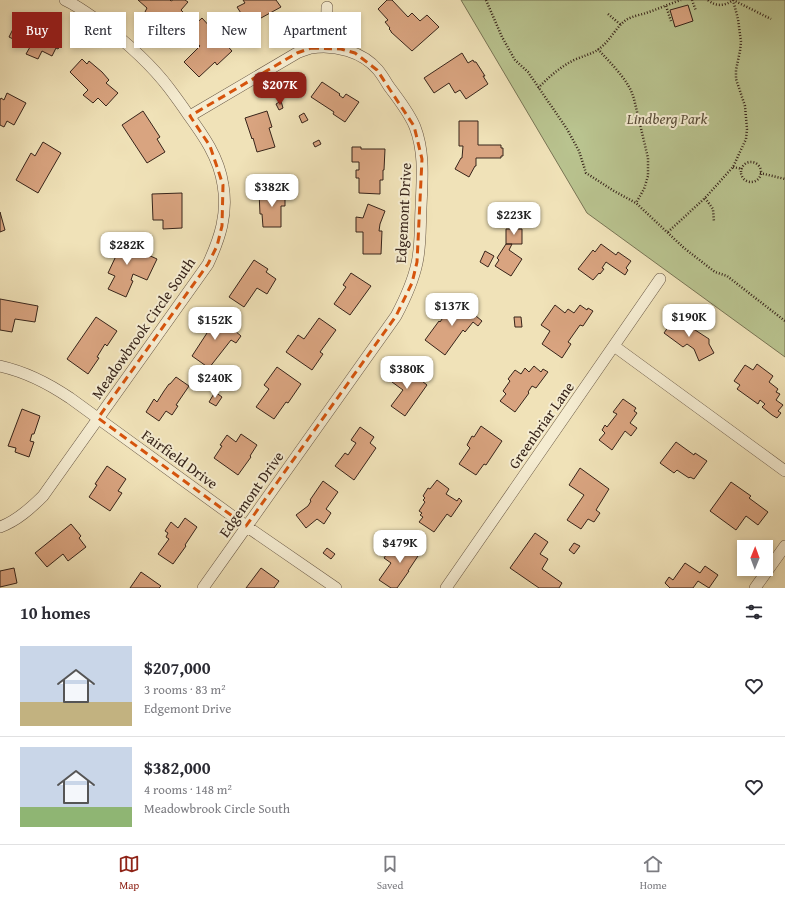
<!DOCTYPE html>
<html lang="en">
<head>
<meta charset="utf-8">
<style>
  :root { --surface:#fff; --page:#f2f2f3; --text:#2b2b33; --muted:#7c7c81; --line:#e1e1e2; --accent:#8f2418 }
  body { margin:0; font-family:"Gentium Book Plus",serif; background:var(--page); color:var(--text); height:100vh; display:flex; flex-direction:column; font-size:15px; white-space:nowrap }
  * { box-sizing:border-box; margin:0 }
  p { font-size:13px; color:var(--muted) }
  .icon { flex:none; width:22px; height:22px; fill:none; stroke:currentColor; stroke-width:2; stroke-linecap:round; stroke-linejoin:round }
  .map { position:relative; height:588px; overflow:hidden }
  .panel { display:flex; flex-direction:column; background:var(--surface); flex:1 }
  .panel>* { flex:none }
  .top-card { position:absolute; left:12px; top:12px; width:400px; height:36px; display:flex; gap:8px }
  .needle { width:26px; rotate:1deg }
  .controls { position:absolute; left:737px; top:540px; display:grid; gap:8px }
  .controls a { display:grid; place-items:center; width:36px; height:36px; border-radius:0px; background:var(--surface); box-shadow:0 2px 6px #0003; font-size:20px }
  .price { position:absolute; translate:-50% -34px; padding:0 9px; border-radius:8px; background:#fff; color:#222; font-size:13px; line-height:26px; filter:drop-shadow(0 1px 2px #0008) }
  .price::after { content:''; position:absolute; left:50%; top:24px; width:12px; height:9px; margin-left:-6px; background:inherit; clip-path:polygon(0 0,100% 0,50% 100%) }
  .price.selected { background:var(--accent); color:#fff }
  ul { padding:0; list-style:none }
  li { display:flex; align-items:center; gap:12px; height:100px; padding:0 20px }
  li+li { border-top:1px solid var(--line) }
  li span { display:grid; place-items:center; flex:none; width:112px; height:80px; border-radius:0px; color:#555 }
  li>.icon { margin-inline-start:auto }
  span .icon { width:48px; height:48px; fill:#fffc; stroke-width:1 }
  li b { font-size:17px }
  h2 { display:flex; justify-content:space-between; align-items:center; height:48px; padding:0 20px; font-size:17px }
  .chip { padding:0 14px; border-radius:0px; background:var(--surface); box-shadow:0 2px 6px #0003; font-size:14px; line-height:36px }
  .chip.selected { background:var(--accent); color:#fff }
  .menu { display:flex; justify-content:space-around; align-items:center; height:56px; border-top:1px solid var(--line); background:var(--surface); font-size:11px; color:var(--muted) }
  .menu a { display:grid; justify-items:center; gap:2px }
  .menu .selected { color:var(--accent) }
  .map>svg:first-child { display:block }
  .green { fill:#b9c38f; stroke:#787454 }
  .building { fill:#d9a480; stroke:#37241a }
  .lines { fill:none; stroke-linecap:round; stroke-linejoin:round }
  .minor-casing { stroke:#655442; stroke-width:12 }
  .path { stroke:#37241a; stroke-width:2.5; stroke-dasharray:1 2; stroke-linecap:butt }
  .minor { stroke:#f5ecd1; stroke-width:11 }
  .marked { fill:none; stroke:#d6540d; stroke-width:3; stroke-dasharray:8 5; stroke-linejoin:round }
  .labels { text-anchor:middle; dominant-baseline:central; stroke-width:4; stroke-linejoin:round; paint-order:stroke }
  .park-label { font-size:15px; font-style:italic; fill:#584c37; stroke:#f5ecd1 }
  .street-label { font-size:15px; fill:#37241a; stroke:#f5ecd1 }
</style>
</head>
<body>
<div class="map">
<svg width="785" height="588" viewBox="0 0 785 588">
  <rect width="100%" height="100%" fill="#f0e2b8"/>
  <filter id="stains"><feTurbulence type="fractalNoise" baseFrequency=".005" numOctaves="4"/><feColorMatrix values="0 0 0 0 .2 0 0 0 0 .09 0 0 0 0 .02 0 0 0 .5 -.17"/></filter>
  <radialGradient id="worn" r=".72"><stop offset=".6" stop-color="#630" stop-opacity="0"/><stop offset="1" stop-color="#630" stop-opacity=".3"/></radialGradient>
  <!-- green -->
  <path class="green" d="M461,0H785V357L587,213Z"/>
  <!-- building -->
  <path class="building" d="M138,0H170L171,1L173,0H185L188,2L181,10L186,15L169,33L145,12L147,8Z
    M243,0H276L281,7L261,18L260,17L248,24L237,7L245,3Z
    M387,0H392L408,17L412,13L420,21L427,15L439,27L412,51L391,32V31L389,29L390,28L385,22L388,20L378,9Z
    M688,5L693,21L675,27L670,10Z
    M202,18L232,51L217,65L215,62L199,77L184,62L200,46L187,32Z
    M17,21L38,32L36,34L60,46L58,49L56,48L52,56L42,51L38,59L26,54L30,47L9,37Z
    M462,53L468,63L473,60L474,62H476L485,76H483L488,84L466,99L460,90L455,93L449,83L434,93L424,78Z
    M82,59L87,64L89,61L102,72L109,80L106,83L118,93L106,106L98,98L93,103L83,95L88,90L70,72Z
    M322,82L340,94L339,95L343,98L346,94L359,102L345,122L333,114L334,112L311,97Z
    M7,93L26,103L14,125L7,121L4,127L0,125V100L1,98L4,100Z
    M281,101L283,108L279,110L276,104Z
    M143,111L160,137L157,139L165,152L147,163L122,125Z
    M267,111L272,127L269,128L275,147L257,152L253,138L252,139L245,118Z
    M304,113L308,120L302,123L299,116Z
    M459,121H478V145H501V148H503V156H501V158H476V166H475L469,177L455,169L461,158H462L463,146H459Z
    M319,140L321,144L315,147L313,143Z
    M43,142L61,153L38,193L16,180L31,153L35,156Z
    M352,147H361V149H385L384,170H383V180H380V194L359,193V178H356V170H359V162H352Z
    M280,191L285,192V206H281V227H263L262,214H260L259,192Z
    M182,193V228L163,229V220H153L152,194Z
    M368,204L385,211L380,224L379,231H382L381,254H363V232H356V217L363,218Z
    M0,212L5,230L0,232Z
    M506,229H522V244H506Z
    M109,237L157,259L147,280L133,274L131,280L133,281L126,297L108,289L115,276L108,273L116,256L103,250Z
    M506,244H512L509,250L522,259L511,276L495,266L499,260L497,258Z
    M601,244L616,255L618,252L631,261L626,268L628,270L625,275L606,262L602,268L604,269L600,274L599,273L593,280L578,269L593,250L595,252Z
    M485,251L494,256L488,267L480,262Z
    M254,260L268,269L266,272L276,279L267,294L257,288L244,307L229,297Z
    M351,273L371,286L350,315L334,304L346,287L343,285Z
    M0,299L38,306L35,322L15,319L12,332L0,330Z
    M456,299L473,311L476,316L482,321L478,326L473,322L465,332L463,330L445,355L425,340L439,321L440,322Z
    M555,305L565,313L568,309L574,313L580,305L587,310L588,308L593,311L583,326L580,325L568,342L571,344L562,358L542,344L550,331L541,325Z
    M215,315L236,330L235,331L241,336L236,343L231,340L209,368L192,356L207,333L203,331Z
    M96,317L117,331L107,346L105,344L97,357L99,358L88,374L67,359Z
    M514,317H521L522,327H515Z
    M675,317L709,339V344L714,353L699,361L694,349L687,344L683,347L664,333Z
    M319,318L336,330L320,352L323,354L312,370L286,352L298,335L304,339Z
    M757,364L773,376L769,382L778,389L776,392L780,394L776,400L783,405L778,411L781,413L777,418L772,415L762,407L765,404L760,400L758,404L737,389L740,385L734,381L745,365L753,370Z
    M403,366L427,385L405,416L391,406L403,390L392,382Z
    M534,366L541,372L543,369L548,372L536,388L532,386L528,392L529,393L515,412L500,401L506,394L503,391L510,381L508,379L515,370L521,374L525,368L529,372Z
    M277,367L301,384L288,403L286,402L274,419L256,407L269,389L264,385Z
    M176,377L189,386L176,405L178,406L172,415L166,411L159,421L146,412L154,399L157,402L164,391L169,384H170Z
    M215,392L222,397L216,406L209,402Z
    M623,399L636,408L634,411L637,413L630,423L637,428L631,436L625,431L612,450L599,440L605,433L602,430L605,425L607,427L617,414L613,412Z
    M22,409L40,416L34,434H32L30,441L34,442L29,457L15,452L16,448L8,446Z
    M481,426L502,441L486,465L484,464L476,475L459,464L470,448L467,445L472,436L474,437Z
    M360,427L374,437L370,443L376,448L354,480L335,466L345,453L348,455L356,443L351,440Z
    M241,434L257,445L250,456L251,457L238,475L214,458L222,446L220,445L227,435L236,442Z
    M676,442L694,455L695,453L707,461L694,479L690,477L689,478L677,470L674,473L660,463Z
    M107,466L126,479L118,491L122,493L110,511L89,497L97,485L95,484Z
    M580,468L609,489L596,510L600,513L594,522L588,519L581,529L567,520L584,495L569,485Z
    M437,480L449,489L446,494L457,501L459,498L462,501L451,517L447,514L434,532L419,522L423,517L420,515L422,513L419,511L425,502L423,500L425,498L423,496L428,488L430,489Z
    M323,481L338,492L326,509L331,513L324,524L317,519L306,528L296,515L308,506L311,501L310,500Z
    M731,482L751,496L749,498L768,512L758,525L746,516L736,530L710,511Z
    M185,518L197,527L185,545L186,546L173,564L158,554L169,539L166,537L168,533L165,531L171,522L178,528Z
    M71,524L81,536L79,538L86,547L68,561L63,554L47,567L35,553Z
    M535,533L548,542L540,554L548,559L542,569L562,583L559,588H539L510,568Z
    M408,540L422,550L408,571H409L397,588H391L379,580L391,563L384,558L392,546L400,551Z
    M574,543L580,546L574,554L569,550Z
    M327,548L335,554L331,559L323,553Z
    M685,563L700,573L705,566L718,575L709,588L698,581L693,588H670L665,583L669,577L673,580Z
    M14,568L17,583L0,587V571Z
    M261,568L279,581L274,588H246Z
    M141,572L161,586L159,588H130Z"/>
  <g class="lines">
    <defs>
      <path id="minor" d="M326,47L327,7
        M190,116L297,53C302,51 307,49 311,48C335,44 363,52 378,70C382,75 385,80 388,85C398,99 409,112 415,127C425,153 422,180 421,208C420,226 421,245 417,263C413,282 405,299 396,316L203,588
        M614,346L785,471
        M0,366C27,372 48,383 70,398L246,526L336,588
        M0,527C17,521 31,508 43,496L208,264C220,238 228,214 223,185C219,157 203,135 187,113C181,104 175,96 169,88C150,63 126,42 101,23C90,15 78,6 65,0
        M446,588L660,279
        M755,588L785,546"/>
    </defs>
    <!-- minor casing -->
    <use href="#minor" class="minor-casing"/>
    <!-- path -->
    <path class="path" d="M486,0L502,37L515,60L528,72L567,129L579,151L586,173L614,191L636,203L684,248L715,272L727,276L785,321
      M692,0L696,11
      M708,0C716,7 725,6 733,0
      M733,0L771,19
      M666,6L671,21
      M608,14L621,25
      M598,49C611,64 629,80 634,99L648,158V176L644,189L636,203
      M538,88C549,77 560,67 574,60C583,56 592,54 599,49C610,41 616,27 626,20C632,16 640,15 646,13C658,9 669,4 681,0
      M741 172a10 10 0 1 1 20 0a10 10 0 1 1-20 0Z
      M733,167L742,169
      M760,173L785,179
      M705,198L713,209L714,222
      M668,232L705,198L733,167L746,139L747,129L745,106L736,79V70L740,51L741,42L738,19L733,0"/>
    <!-- minor -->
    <use href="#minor" class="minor"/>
  </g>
  <!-- marked area -->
  <path class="marked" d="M311,48L341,49L355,53L377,70L414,126L422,159L417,262L412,283L396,316L246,526L98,418L208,264L217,246L222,226L223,185L210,146L190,116L297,53Z"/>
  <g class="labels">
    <!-- park labels -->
    <g class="park-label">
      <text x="667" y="118">Lindberg Park</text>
    </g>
    <!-- street labels -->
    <g class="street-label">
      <text transform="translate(403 213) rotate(-87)">Edgemont Drive</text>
      <text transform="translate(143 328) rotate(-55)">Meadowbrook Circle South</text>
      <text transform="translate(541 425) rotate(-55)">Greenbriar Lane</text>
      <text transform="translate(180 459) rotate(36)">Fairfield Drive</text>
      <text transform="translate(251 494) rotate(-55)">Edgemont Drive</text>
    </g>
  </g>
  <rect width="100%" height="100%" filter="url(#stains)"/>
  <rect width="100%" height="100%" fill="url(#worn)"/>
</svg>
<div class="controls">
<a><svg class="needle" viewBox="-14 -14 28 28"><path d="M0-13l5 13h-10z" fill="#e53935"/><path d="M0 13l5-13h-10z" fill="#7c7c81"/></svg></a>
</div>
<b class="price selected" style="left:280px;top:106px">$207K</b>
<b class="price" style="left:272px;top:208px">$382K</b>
<b class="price" style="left:514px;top:236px">$223K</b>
<b class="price" style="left:127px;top:266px">$282K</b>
<b class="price" style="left:452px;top:327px">$137K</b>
<b class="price" style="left:689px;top:338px">$190K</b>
<b class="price" style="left:215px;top:341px">$152K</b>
<b class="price" style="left:407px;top:390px">$380K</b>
<b class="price" style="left:215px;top:399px">$240K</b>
<b class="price" style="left:400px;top:564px">$479K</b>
<div class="top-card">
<a class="chip selected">Buy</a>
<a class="chip">Rent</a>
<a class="chip">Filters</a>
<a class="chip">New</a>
<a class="chip">Apartment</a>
</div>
</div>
<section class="panel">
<h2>10 homes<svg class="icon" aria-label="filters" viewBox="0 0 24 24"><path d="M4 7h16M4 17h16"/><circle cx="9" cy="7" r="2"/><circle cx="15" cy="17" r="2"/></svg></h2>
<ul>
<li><span style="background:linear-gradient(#c9d6e8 70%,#c2b280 0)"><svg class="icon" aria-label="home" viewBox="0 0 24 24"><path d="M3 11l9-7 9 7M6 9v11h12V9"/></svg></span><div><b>$207,000</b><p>3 rooms · 83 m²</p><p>Edgemont Drive</p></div><svg class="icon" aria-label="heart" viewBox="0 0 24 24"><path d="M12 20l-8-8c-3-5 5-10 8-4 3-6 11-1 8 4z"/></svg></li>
<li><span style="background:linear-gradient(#c9d6e8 75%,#8fb573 0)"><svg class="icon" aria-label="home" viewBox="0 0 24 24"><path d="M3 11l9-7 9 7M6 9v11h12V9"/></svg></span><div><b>$382,000</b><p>4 rooms · 148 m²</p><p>Meadowbrook Circle South</p></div><svg class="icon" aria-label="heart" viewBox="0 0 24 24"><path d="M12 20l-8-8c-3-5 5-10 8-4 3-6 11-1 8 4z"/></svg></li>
</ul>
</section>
<nav class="menu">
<a class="selected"><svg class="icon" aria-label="map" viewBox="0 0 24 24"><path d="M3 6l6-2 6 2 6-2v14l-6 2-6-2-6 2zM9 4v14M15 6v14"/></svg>Map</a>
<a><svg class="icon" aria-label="saved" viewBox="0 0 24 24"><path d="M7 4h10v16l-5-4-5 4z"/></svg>Saved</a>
<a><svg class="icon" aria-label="home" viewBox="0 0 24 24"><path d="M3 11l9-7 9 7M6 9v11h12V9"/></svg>Home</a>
</nav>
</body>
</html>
